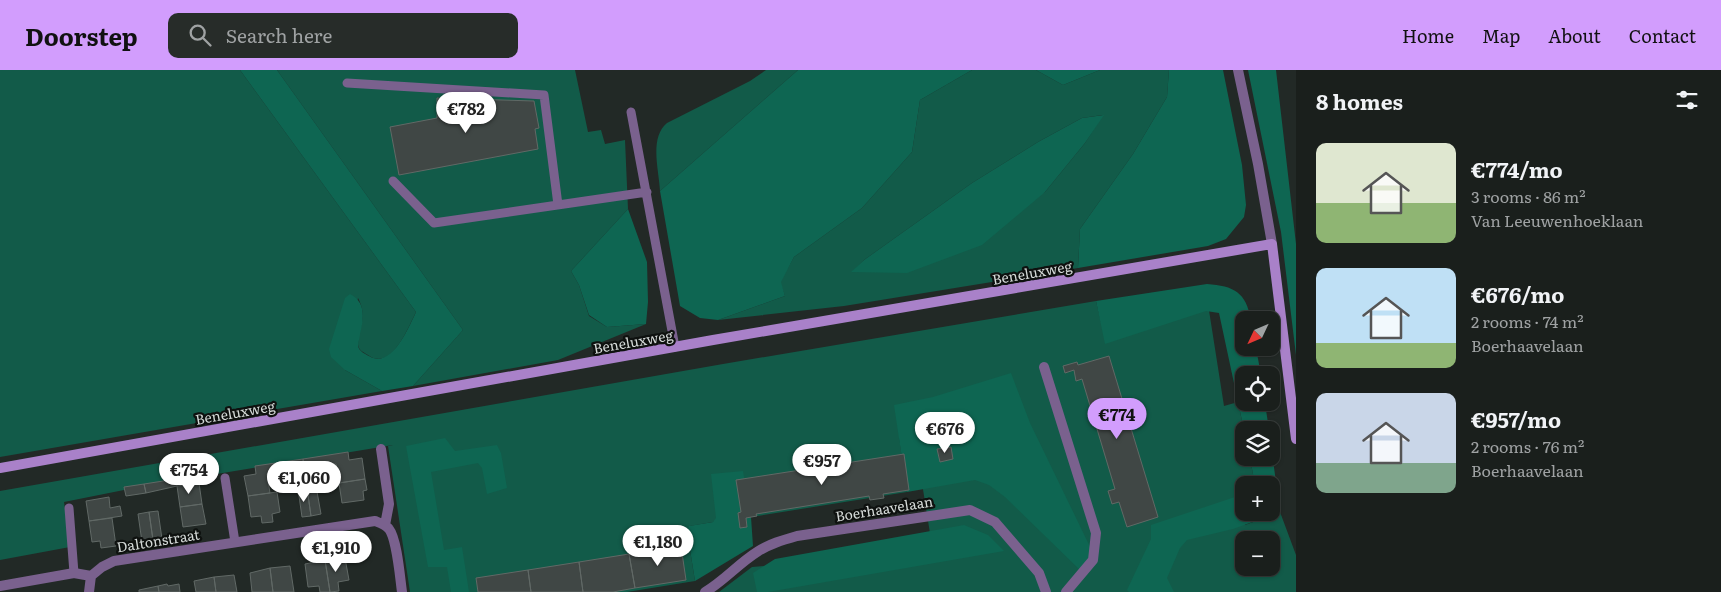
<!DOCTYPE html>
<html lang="en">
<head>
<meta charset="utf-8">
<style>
  :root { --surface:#1a1f1c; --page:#272c29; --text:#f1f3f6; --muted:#9fa2a3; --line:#383d3b; --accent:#d29dfd }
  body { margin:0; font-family:Literata,serif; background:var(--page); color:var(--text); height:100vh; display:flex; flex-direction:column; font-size:19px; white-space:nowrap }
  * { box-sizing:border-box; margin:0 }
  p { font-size:16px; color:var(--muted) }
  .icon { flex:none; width:28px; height:28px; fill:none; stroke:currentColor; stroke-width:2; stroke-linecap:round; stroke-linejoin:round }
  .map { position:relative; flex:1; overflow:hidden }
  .sheet { display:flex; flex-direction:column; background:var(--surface); width:425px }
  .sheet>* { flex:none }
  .needle { width:32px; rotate:226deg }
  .buttons { position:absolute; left:1235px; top:241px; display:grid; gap:10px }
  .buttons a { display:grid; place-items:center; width:45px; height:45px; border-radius:10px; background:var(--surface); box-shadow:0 1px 4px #0004,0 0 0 1px var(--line); font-size:25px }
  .price { position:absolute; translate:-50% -42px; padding:0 11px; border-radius:18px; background:#fff; color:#222; font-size:16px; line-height:32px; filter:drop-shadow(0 1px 2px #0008) }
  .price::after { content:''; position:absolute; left:50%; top:30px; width:15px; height:11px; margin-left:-8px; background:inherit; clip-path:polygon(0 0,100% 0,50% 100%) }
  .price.on { background:var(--accent); color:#111 }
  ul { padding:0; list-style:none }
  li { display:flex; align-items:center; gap:15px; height:125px; padding:0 20px }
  li span { display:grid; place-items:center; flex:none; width:140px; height:100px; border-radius:10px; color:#555 }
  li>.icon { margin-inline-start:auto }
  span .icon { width:60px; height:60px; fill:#fffc; stroke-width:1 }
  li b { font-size:21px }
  h2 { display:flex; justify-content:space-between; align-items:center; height:60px; padding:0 20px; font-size:21px }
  header { display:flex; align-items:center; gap:30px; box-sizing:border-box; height:70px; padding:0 25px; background:var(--accent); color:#111 }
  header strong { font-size:24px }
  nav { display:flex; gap:28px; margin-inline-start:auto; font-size:18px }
  .search { width:350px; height:45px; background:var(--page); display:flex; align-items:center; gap:12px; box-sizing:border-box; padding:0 18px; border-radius:10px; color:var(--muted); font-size:19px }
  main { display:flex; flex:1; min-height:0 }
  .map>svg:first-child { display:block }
  .green { fill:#125b49; fill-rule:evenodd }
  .forest { fill:#0e6652 }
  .building { fill:#404745; stroke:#616966 }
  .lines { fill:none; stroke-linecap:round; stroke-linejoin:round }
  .service { stroke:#7a618e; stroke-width:9 }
  .minor { stroke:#7a618e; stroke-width:10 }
  .tertiary { stroke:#7a618e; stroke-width:10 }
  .secondary { stroke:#a981c9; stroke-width:10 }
  .labels { text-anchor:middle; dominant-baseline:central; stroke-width:4.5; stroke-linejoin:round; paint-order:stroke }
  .street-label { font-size:14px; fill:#d5dad8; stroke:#0e110f }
</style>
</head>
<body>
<header>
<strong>Doorstep</strong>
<div class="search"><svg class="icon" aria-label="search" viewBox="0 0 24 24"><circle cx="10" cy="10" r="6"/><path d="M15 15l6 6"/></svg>Search here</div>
<nav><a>Home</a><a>Map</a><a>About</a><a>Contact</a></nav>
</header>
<main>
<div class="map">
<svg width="1296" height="522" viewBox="0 0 1296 522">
  <rect width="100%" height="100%" fill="#222926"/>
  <!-- green -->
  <path class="green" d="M0,0H240L416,242C408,258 391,302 368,285C363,282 358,280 358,274C359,255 368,248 358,228L345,300L382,321L0,387Z
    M277,0H575L588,62L601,60L605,74L625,70L628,139L571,201L579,215L589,246L607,257L646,254L558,290L413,316L463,260Z
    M766,0H798L660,121C659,100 649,68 667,53L750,11Z
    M972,0H1036L1063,15L1100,0H1169L1167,27L1133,84L1080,159L1078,198L844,236L718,250L785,226L780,212L794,187L862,138L912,82L920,30ZM1103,45L1085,73L1045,122L852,202L864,190L972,113L1038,72L1082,48Z
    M1096,231L1101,252L1208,234L1224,336L1238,332L1244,360V388H1250L1255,415H1244V424L1239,426L1245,455L1280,442L1296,485V522H719L752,497L933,482L914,363L899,366L907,422L751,447L731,445L713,452L690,456L687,461L695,511L627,522H410L388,376L393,375L144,416L64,432L70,477L0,490V421L723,294ZM1244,470H1271V498H1244Z"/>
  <!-- forest -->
  <path class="forest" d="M240,0H277L463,260L413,316L382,321L345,300L331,287L329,279L345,228L350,224C366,232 364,248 360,264C360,267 358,272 358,276C359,281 365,284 369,286C391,300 409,257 416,242Z
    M798,0H972L920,30L912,82L862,138L794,187L781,212L785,226L718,250L700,248L680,236L660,121Z
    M1036,0H1100L1063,15Z
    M1169,0H1223L1242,95L1246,135L1244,147L1226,169L1208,176L1078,198L1080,159L1133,84L1167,27Z
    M1248,0H1276L1296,174V285L1281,162Z
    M1104,45L1085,73L1045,122L982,175L907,203L851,202L864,190L972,113L1038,72L1082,48Z
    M628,139L647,192L648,232L646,254L607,257L589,245L579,215L571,201Z
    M1207,214C1234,216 1246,222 1251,250H1244V278H1256L1261,305H1244V332L1265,333L1269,360H1244L1219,243L1206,241L1105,274L1096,231Z
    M1011,303L1030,353L1094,485L1080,500L1005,427L989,415L975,410L907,422L894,335L933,327Z
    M445,368L455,381L497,375L501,383L507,418L487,424L482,398L478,393L431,402L444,480L462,477L469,522H451L447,497H428L406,376Z
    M1271,375L1280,442L1233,459L1187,470L1180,478L1167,508L1174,522H1129L1127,520L1151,469V455L1244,424V442H1271V415H1255L1250,388H1271Z
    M743,401L751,447L753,476L695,511L687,461L689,456L713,452L716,448L711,404Z
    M964,455L988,465L1004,481L768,522H757L753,503L775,489Z"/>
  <!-- building -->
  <path class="building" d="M437,28L534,31L539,58L535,59L538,79L399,105L390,57L437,48Z
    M1109,286L1158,447L1127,457L1119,432L1112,434L1108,421L1115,419L1082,309L1076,311L1074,300L1065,303L1063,296L1077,292L1078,295Z
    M951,377L953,389L940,392L937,379Z
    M348,382L349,390L362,388L365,409L339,413L336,394L304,398L303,389Z
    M904,384L909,420L883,424L884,428L870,430L869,426L756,444L757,446L746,448L747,457L740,458L738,443L741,442L736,410Z
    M303,389L304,398L267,404L270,423L248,426L244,406L256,404L255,396Z
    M176,409L177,416L146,423L144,414Z
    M365,409L367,420L363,421L364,430L342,433L339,413Z
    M199,413L202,434L180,437L177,416Z
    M144,414L146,423L126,426L124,417Z
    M316,416L321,444L311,446L307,418Z
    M307,418L311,446L302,447L298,419Z
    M277,422L280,442L272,444L273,452L262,453L261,446L251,447L248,426Z
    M109,427L110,438L120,436L122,446L89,451L86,431Z
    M202,434L206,454L183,457L180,437Z
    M158,441L162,469L153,470L149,442Z
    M149,442L153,470L142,472L138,444Z
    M112,448L116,476L101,478L100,471L92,472L89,451Z
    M681,476L686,510L635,518L629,484Z
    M629,484L635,518L613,522H583L579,492Z
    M345,488L349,510L338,512L339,521L330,522L325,490Z
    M325,490L330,522H320L319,516L308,517L305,494Z
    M579,492L583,522H531L528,500Z
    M290,496L294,522H273L270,498Z
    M270,498L273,522H252L250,503Z
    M528,500L531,522H478L476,508Z
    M234,505L237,522H216L214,507Z
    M214,507L216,522H196L194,511Z
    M167,514L168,516L179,514L180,522H159L158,516Z
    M158,516L159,522H139V520Z"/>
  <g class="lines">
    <!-- service -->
    <path class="service" d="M347,13L544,25L558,135
      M631,42L675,277
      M393,111L434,153L647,122
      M225,408L235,472
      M69,438L74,503"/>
    <!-- minor -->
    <path class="minor" d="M1044,297L1096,463L1093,490L1066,522
      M381,379L389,434L385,455
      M0,516L74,503L91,506L102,497L114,491L375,451C380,453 386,455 389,459C397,469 400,508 402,522
      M89,522L91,506
      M705,522C724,511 738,494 757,482C769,474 783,470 797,466L970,440L995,452L1039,503L1046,522"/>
    <!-- tertiary -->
    <path class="tertiary" d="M1238,0L1258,94L1272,174"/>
    <!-- secondary -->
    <path class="secondary" d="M0,398L713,270L1272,174L1296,369"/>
  </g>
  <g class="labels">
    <!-- street labels -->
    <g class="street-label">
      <text transform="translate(1032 202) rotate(-10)">Beneluxweg</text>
      <text transform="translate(633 271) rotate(-10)">Beneluxweg</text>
      <text transform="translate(235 342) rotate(-10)">Beneluxweg</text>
      <text transform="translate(884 438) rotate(-9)">Boerhaavelaan</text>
      <text transform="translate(158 470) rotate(-9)">Daltonstraat</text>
    </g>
  </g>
</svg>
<div class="buttons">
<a><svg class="needle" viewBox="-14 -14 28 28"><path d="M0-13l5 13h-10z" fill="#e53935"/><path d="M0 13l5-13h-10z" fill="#9fa2a3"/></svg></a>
<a><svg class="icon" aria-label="locate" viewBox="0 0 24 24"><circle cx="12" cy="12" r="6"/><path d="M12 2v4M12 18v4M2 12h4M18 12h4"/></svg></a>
<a><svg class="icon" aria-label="layers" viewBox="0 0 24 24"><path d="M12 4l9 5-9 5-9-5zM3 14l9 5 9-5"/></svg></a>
<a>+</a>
<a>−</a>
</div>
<b class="price" style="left:466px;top:64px">€782</b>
<b class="price on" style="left:1117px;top:370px">€774</b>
<b class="price" style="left:945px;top:384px">€676</b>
<b class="price" style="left:822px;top:416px">€957</b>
<b class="price" style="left:189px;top:425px">€754</b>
<b class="price" style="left:304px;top:433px">€1,060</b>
<b class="price" style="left:658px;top:497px">€1,180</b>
<b class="price" style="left:336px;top:503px">€1,910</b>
</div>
<section class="sheet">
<h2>8 homes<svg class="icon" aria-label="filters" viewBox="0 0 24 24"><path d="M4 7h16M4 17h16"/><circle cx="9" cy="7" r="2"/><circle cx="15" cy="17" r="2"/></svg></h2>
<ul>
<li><span style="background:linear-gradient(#dfe7d0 60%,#8fb573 0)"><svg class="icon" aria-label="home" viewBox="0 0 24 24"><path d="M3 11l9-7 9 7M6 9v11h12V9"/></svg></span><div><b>€774/mo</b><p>3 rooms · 86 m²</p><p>Van Leeuwenhoeklaan</p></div></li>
<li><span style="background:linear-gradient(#bfe0f5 75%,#8fb573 0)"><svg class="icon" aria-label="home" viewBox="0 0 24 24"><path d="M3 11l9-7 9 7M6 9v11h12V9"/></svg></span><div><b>€676/mo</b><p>2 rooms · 74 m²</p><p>Boerhaavelaan</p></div></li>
<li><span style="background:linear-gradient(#c9d6e8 70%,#7fa58c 0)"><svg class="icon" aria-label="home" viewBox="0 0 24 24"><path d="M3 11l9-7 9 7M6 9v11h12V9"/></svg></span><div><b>€957/mo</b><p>2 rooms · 76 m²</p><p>Boerhaavelaan</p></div></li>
</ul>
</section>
</main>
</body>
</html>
